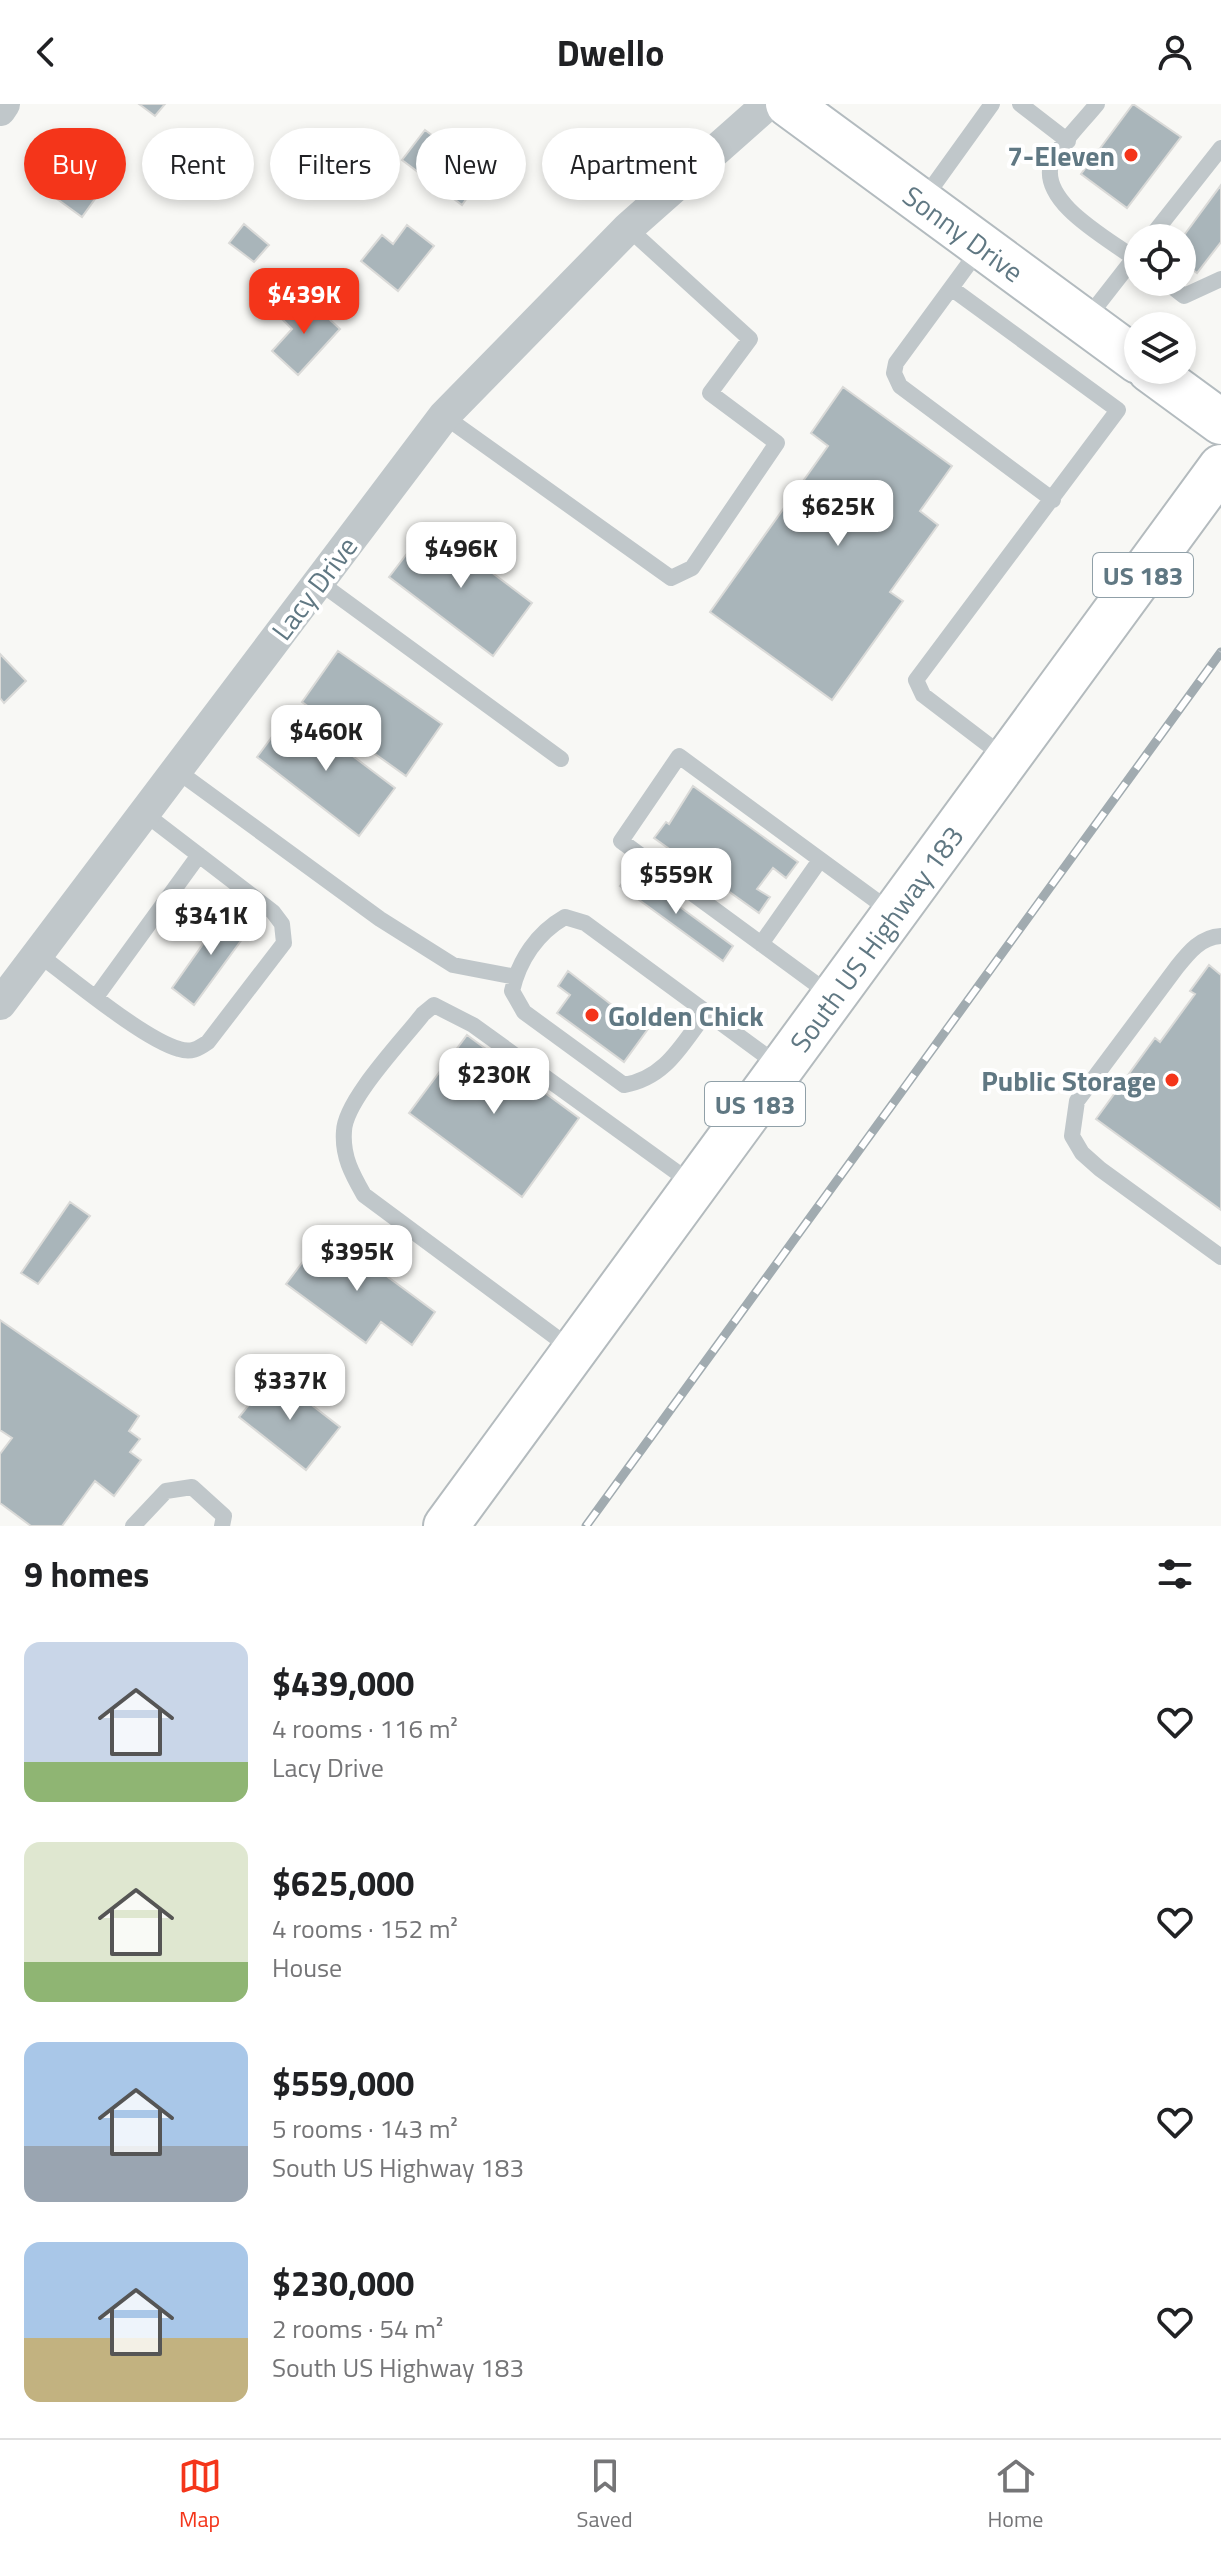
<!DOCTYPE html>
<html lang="en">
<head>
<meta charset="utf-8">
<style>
  :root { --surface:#fff; --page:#f2f2f2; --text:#202124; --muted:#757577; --line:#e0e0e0; --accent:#f4351a }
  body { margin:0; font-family:"Titillium Web",sans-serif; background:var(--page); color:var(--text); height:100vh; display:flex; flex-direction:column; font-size:30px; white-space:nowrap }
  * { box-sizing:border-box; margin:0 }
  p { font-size:26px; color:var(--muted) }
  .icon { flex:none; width:44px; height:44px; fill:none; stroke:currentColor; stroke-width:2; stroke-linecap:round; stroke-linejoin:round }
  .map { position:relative; height:1422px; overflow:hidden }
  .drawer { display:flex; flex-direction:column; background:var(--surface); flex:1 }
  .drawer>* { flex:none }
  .hud { position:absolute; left:24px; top:24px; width:800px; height:72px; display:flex; gap:16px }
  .tools { position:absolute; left:1124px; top:120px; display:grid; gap:16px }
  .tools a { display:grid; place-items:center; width:72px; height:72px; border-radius:50%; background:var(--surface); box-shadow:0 4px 12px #0003; font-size:40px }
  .price { position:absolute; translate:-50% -68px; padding:0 18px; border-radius:16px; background:#fff; color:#222; font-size:26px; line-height:52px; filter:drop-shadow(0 2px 4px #0008) }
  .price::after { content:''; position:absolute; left:50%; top:48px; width:24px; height:18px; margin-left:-12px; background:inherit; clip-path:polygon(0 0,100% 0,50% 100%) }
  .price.on { background:var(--accent); color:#fff }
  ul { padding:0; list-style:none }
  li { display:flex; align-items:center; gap:24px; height:200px; padding:0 24px }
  li span { display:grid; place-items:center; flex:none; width:224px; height:160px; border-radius:16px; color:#555 }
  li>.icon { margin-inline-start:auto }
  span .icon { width:96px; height:96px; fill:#fffc; stroke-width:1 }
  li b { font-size:34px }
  h2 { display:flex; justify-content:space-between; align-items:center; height:96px; padding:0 24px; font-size:34px }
  .pill { padding:0 28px; border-radius:36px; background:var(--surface); box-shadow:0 4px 12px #0003; font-size:28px; line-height:72px }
  .pill.on { background:var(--accent); color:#fff }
  header { display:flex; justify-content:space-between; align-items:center; height:104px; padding:0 24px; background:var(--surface); font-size:36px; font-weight:700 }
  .menu { display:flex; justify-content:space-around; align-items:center; height:112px; border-top:2px solid var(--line); background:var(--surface); font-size:22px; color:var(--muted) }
  .menu a { display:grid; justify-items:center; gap:4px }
  .menu .on { color:var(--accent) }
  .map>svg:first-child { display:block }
  .building { fill:#a9b5ba; stroke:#dadad8; stroke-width:2 }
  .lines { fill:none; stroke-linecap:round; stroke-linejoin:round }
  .secondary-casing { stroke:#b3bbbf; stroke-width:48 }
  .primary-casing { stroke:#b4bbbe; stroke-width:48 }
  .lane { stroke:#c0c7ca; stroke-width:16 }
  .street { stroke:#c0c7ca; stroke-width:32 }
  .secondary { stroke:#fff; stroke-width:44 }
  .primary { stroke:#fff; stroke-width:44 }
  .rail-casing { stroke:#a1abb0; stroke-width:9 }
  .rail { stroke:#fff; stroke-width:6; stroke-dasharray:18; stroke-linecap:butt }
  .poi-dot { fill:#f4351a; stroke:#fff; stroke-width:3 }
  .labels { text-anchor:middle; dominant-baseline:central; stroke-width:8; stroke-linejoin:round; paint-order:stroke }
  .shield { fill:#fff; stroke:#90a0a8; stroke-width:2 }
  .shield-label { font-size:26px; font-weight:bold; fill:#607883 }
  .poi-label { font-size:28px; font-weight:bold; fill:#607883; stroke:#fff; text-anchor:end }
  .street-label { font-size:28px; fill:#607883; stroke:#fff }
</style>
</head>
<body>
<header><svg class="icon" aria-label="back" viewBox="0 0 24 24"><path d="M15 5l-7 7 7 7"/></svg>Dwello<svg class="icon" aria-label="person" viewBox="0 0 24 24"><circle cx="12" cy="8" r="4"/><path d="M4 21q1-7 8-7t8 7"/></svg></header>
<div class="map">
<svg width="1221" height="1422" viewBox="0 0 1221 1422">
  <rect width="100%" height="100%" fill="#f8f8f5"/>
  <!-- building -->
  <path class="building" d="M139,0H165L155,12Z
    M1133,0L1181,33L1127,104L1081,70Z
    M425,26L484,70L462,101L402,56Z
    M94,35L123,56L82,113L53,92Z
    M1221,81V138L1197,169L1182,158V134Z
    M244,120L269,141L254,158L229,139Z
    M407,121L434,142L398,187L361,157L382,131L393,140Z
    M293,197L307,209L314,201L340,225L298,271L272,247L292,225L279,212Z
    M843,283L952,362L920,407L938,421L890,488L903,497L832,596L710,508L828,342L811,329Z
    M429,421L532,499L493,552L389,473Z
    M338,547L442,620L406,672L302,598Z
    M0,550L26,577L4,599L0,594Z
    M292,606L395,684L359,732L257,653Z
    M693,682L798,758L786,774L773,764L757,785L770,793L759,809L654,734L666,718L669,720Z
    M631,767L733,842L723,857L620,782Z
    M227,806L251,823L194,901L172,884Z
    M1209,861L1221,871V1106L1096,1015L1155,934L1160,938L1195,890L1190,887Z
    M568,867L626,912L627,910L648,925L624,958L557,909L570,891L558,882Z
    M467,931L579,1014L522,1093L409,1009Z
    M70,1098L90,1112L38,1180L21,1169Z
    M326,1127L435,1208L412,1241L381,1218L366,1239L286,1180Z
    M0,1216L139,1312L129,1327L140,1335L130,1348L141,1356L114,1392L95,1377L62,1422H31L0,1399V1350L12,1334L0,1326Z
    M273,1271L340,1323L306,1366L239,1313Z"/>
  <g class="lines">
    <defs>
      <g id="secondary">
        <path id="s1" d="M788,0L1138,257"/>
        <path d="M1150,266L1221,318"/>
      </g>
      <g id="primary">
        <path id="s2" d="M446,1422L1221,363"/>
      </g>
    </defs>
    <!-- secondary casing -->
    <use href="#secondary" class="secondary-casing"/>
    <!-- primary casing -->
    <use href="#primary" class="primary-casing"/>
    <!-- lane -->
    <path class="lane" d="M1020,0L1068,37
      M1097,0C1086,14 1055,45 1051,60C1040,100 1111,136 1138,157
      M923,96L992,0
      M1150,134L1221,44
      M981,143L896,259L894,269L900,282L1053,396
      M1166,178L1184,192L1221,175
      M951,184L1118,306L916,576L923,591L1007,655
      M1085,217L1138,149
      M444,312L671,474L692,464L777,339L710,289L750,235L628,124
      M319,478L561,655
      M176,666L380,815L453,861L516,873
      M1221,832C1201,833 1189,848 1177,863L1077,997L1072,1032L1082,1049L1100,1065L1221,1153
      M761,840L820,756
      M38,850C71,874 143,935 179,945C191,949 198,945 208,938L284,839L282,820L273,808L144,709
      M831,891L621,737L679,652L893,809
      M96,893L199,751
      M706,909C682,940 666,974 624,981L524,908L512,887C519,856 537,829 565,813L585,819L781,963
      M573,1246L364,1091C352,1070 342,1052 344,1027C345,996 403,936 423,910L434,901L473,921L693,1080
      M133,1422L166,1387L192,1383L224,1412L222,1422"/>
    <!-- street -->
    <path class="street" d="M0,6L4,0
      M0,900L444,312L628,124L768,0"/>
    <!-- secondary -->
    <use href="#secondary" class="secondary"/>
    <!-- primary -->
    <use href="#primary" class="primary"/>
    <defs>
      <path id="rail" d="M586,1422L1221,548"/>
    </defs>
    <!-- rail casing -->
    <use href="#rail" class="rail-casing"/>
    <!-- rail -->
    <use href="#rail" class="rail"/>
  </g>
  <!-- markers -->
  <g class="poi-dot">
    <circle cx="1131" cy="51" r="8"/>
    <circle cx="592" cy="911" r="8"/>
    <circle cx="1172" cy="976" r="8"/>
  </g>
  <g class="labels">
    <!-- shield labels -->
    <g class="shield">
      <rect x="1093" y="449" width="100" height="44" rx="6"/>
      <rect x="705" y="978" width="100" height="44" rx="6"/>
    </g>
    <g class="shield-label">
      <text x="1143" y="471">US 183</text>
      <text x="755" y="1000">US 183</text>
    </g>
    <!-- poi labels -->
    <g class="poi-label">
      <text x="1115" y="51">7-Eleven</text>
      <text x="608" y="911" text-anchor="start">Golden Chick</text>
      <text x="1156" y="976">Public Storage</text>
    </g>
    <!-- street labels -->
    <g class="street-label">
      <text stroke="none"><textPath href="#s1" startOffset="218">Sonny Drive</textPath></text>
      <text transform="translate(314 484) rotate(-53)">Lacy Drive</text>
      <text stroke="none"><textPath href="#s2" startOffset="728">South US Highway 183</textPath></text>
    </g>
  </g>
</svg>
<div class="tools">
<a><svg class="icon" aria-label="locate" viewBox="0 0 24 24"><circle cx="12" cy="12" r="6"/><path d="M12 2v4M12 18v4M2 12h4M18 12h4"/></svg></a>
<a><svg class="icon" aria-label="layers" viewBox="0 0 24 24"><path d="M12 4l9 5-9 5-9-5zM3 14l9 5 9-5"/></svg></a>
</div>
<b class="price on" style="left:304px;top:232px">$439K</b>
<b class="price" style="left:838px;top:444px">$625K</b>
<b class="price" style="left:461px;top:486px">$496K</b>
<b class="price" style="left:326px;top:669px">$460K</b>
<b class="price" style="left:676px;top:812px">$559K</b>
<b class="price" style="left:211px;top:853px">$341K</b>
<b class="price" style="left:494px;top:1012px">$230K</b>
<b class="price" style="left:357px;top:1189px">$395K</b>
<b class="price" style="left:290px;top:1318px">$337K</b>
<div class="hud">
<a class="pill on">Buy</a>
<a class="pill">Rent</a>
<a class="pill">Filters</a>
<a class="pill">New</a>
<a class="pill">Apartment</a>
</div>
</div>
<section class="drawer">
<h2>9 homes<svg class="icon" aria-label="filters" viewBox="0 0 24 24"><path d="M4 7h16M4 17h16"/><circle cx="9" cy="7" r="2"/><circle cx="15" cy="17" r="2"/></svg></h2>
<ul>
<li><span style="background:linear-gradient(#c9d6e8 75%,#8fb573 0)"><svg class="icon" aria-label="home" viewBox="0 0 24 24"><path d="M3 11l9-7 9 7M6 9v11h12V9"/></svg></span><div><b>$439,000</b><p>4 rooms · 116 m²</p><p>Lacy Drive</p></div><svg class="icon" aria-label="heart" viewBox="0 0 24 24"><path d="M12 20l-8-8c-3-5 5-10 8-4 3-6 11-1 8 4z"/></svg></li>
<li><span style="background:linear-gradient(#dfe7d0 75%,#8fb573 0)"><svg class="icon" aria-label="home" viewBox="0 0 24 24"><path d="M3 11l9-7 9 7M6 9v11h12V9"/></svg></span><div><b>$625,000</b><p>4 rooms · 152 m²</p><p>House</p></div><svg class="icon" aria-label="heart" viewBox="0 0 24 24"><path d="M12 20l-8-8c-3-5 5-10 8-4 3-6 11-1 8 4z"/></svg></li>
<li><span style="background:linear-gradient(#a9c7e8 65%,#9aa5b1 0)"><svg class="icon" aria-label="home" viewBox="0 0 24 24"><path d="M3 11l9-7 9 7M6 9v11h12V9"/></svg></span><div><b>$559,000</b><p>5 rooms · 143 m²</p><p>South US Highway 183</p></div><svg class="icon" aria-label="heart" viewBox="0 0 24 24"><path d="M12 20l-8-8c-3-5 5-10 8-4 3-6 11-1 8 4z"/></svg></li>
<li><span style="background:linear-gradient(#a9c7e8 60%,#c2b280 0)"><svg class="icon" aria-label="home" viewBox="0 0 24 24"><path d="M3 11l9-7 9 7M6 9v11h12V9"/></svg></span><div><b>$230,000</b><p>2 rooms · 54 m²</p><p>South US Highway 183</p></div><svg class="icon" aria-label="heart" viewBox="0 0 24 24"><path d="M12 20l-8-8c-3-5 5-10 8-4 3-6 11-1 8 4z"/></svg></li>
</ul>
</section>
<nav class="menu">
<a class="on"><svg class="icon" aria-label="map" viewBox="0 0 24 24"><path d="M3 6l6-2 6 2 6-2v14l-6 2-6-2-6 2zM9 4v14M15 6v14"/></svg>Map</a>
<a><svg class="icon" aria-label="saved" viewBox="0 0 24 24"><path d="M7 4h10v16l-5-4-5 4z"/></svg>Saved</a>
<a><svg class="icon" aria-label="home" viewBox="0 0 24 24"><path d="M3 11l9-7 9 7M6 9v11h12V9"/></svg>Home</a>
</nav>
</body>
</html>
